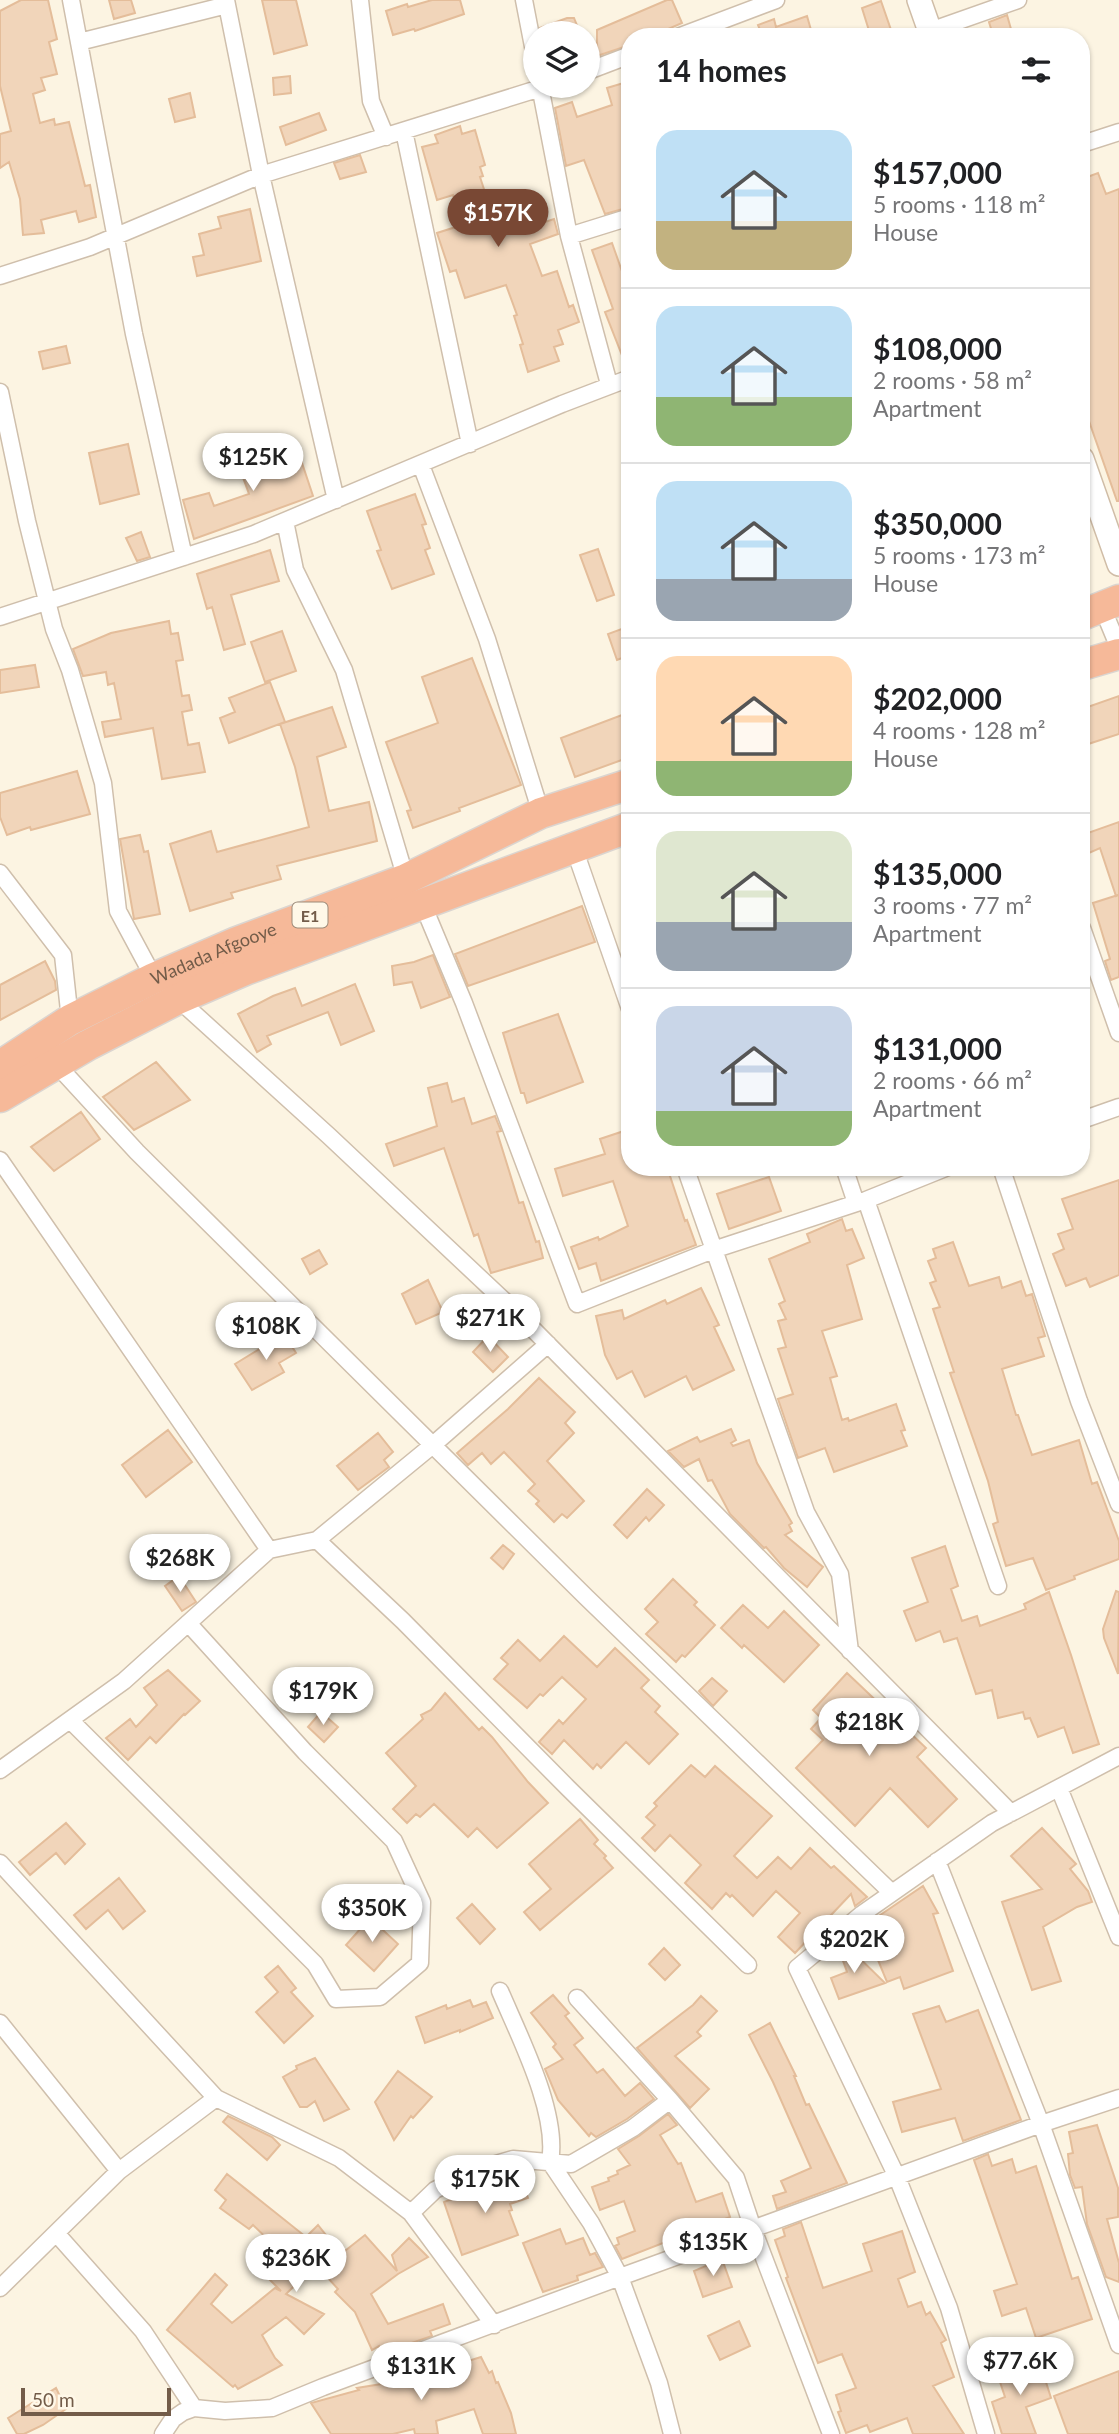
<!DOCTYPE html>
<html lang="en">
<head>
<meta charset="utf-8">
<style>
  :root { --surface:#fff; --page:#f2f2f2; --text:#202124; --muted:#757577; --line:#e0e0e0; --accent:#794834 }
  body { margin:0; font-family:Lato,sans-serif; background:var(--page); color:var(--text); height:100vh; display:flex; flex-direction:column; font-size:26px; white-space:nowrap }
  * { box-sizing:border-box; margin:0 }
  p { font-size:23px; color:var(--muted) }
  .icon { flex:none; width:38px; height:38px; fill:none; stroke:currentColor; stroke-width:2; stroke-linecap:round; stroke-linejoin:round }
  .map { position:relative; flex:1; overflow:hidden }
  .details { position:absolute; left:621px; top:28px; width:469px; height:1148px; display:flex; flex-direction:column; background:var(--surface); border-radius:28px; box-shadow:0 2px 5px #0004 }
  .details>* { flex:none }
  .fabs { position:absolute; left:523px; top:21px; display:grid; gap:14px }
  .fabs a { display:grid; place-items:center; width:77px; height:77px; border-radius:50%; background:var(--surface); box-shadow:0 2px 5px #0004; font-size:35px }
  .scale { position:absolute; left:21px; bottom:18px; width:150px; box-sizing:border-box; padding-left:7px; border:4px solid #735c49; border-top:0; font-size:19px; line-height:24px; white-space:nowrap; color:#735c49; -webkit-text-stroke:5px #fff8e8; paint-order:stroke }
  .price { position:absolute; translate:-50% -60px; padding:0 16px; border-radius:24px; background:#fff; color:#222; font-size:23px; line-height:46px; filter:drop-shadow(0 2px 4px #0008) }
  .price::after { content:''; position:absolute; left:50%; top:42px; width:21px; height:16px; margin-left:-10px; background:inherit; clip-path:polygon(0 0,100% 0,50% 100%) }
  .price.on { background:var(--accent); color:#fff }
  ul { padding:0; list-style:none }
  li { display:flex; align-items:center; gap:21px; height:175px; padding:0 35px }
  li+li { border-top:2px solid var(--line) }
  li span { display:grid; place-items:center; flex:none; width:196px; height:140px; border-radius:21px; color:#555 }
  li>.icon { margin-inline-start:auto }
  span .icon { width:84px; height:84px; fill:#fffc; stroke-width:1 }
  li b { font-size:30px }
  h2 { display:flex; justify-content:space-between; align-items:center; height:84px; padding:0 35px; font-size:30px }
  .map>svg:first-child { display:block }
  .building { fill:#f1d5ba; stroke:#e4bd9a; stroke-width:2 }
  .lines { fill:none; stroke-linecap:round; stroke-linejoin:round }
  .street-casing { stroke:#cfbfac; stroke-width:19 }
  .secondary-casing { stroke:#d0bda7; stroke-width:26 }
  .highway-casing { stroke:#dbd5d0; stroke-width:33 }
  .street { stroke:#fff; stroke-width:16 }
  .secondary { stroke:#fff; stroke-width:23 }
  .highway { stroke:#f6b999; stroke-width:30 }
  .labels { text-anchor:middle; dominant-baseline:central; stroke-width:5; stroke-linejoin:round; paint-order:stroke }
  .shield { fill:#fff8e8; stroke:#9d8b79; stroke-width:2 }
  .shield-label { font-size:16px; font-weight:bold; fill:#735c49 }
  .street-label { font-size:18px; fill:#735c49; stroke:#fff8e8 }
</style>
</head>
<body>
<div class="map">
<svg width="1119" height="2434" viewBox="0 0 1119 2434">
  <rect width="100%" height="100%" fill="#fcf4e2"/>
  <!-- building -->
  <path class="building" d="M21,0H48L57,39L49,42L57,74L41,78L45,90L33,94L40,123L54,119L55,125L69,122L85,186L90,185L96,217L79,222L76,211L41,220L44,233L23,235L20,199L9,162L0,168V134L11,131L0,86V11Z
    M109,0H131L135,13L114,19Z
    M262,0H296L307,45L274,54Z
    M432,0H460L464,14L415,31L414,29L393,35L386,11L407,4L408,7Z
    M667,0H672L682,23L650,37H630V45L597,56V30Z
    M881,1L891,30L871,37L862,8Z
    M1007,15L1011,29L993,35L989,22Z
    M807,16L813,37H755L754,34L761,32L758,25L774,19L776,27Z
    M567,18H574L580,33H541L540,28Z
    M290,76L291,93L274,95L273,78Z
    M630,81V207L605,214L584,160L566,166L555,108L572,102L577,117L612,105L607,88Z
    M190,93L195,117L175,122L169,99Z
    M319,113L326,130L286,145L280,127Z
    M460,126L462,134L475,130L485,165L480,167L483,176L480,177L496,226L526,216L530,227L554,219L558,234L530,244L542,276L557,271L569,307L573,305L579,322L558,330L563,344L554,347L559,361L528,372L520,345L523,344L514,316L517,315L506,285L465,298L456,270L450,272L437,233L462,225L453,195L437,200L422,147L438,143L435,135Z
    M360,155L366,172L340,179L334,163Z
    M1098,173L1106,194L1119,189V501H1117L1082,401V179Z
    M250,209L261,261L197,276L193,257L204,255L199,234L221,228L218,217Z
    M612,243L630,294V368H627L605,312L613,309L592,250Z
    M66,346L70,363L43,369L39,352Z
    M128,444L139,494L100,504L89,453Z
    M296,445L313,496L194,539L183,500L209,493L214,506L249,494L238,464Z
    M415,494L426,524L422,525L430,548L425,550L434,574L392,589L377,551L381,550L367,511Z
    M141,532L150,557L137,561L126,538Z
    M598,549L614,595L597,601L580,555Z
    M270,550L279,581L231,595L245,644L224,650L212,607L207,609L197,574Z
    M169,621L171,634L178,633L183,660L176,661L182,696L189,695L192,710L182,712L188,745L199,743L205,772L162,779L153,728L105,737L102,722L121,719L114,683L108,685L106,672L83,676L73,649L111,633Z
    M627,627L630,636V655L617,660L608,634Z
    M282,631L296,671L265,682L251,642Z
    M472,658L521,785L459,808L460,811L413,828L407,811L411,810L386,742L438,723L422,677Z
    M35,665L39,687L0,693V670Z
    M270,682L285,722L229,743L220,718L235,712L229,698Z
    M1119,696V734L1082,746V709Z
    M332,707L346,747L317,757L329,811L369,802L377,841L277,866L281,879L231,893L233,898L190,911L170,844L211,831L217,852L309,827L295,767L280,724Z
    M630,712V757L575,777L561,738Z
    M77,771L90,814L31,830L30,827L7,835L0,817V793Z
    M1119,822V977L1111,980L1105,961L1110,959L1093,903L1118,895L1116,896L1100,848L1089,853L1082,835Z
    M140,835L144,852L148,851L160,914L134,919L120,839Z
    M582,906L595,942L468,986L455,954Z
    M433,955L450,997L421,1008L412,982L394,985L392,966L414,962Z
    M45,961L55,981L56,990L0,1020V985Z
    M355,984L374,1031L341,1045L328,1012L267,1036L271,1044L257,1052L238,1014L273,996L295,988L302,1006Z
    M558,1014L583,1082L527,1103L524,1093H521L503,1033Z
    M156,1062L190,1100L134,1130L103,1097Z
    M447,1083L452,1102L464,1098L472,1124L495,1116L501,1131L497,1132L519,1203L523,1202L536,1242L539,1241L543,1258L491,1273L478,1234L474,1236L444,1148L394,1166L386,1144L437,1126L428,1088Z
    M81,1112L100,1139L54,1171L31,1147Z
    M630,1129V1167H667L685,1221L687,1220L696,1245L601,1281L596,1263L579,1269L571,1247L598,1237L599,1240L628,1226L613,1181L563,1196L555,1169L605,1154L600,1139Z
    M769,1177L781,1211L729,1229L717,1194Z
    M1119,1180V1275L1090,1287L1086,1278L1066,1286L1053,1254L1064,1249L1058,1234L1073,1229L1062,1199Z
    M842,1219L846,1231L852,1229L864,1258L847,1265L862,1319L822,1331L837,1376L830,1378L842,1420L848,1418L849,1421L896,1404L905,1430L901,1431L907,1446L834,1472L825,1448L798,1458L778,1399L793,1394L778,1349L786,1347L778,1321L786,1319L779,1304L785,1301L769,1259L810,1242L807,1234Z
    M953,1242L969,1286L999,1277L1002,1288L1021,1281L1026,1296L1032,1294L1045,1336L1038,1338L1044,1356L1002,1369L1016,1415H1018L1032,1455L1079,1440L1092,1484L1097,1482L1119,1541V1559L1074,1576L1075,1579L1046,1590L1033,1558L1006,1566L993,1524L998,1522L988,1481L950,1373L954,1372L933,1309L940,1307L930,1283L936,1281L928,1261L936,1258L933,1249Z
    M319,1250L327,1264L310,1274L302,1259Z
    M428,1280L443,1312L416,1324L402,1294Z
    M701,1288L719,1325L714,1327L734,1370L693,1390L686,1376L645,1397L632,1371L617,1379L605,1355L596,1316L622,1310L624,1319L665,1300L667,1304Z
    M284,1334L296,1353L279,1363L284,1372L252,1390L235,1364Z
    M488,1336L508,1357L493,1372L473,1352Z
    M539,1378L575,1412L565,1423L574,1433L547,1461L584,1501L567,1518L562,1514L554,1522L536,1504L539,1501L528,1491L535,1484L504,1452L491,1464L482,1453L468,1465L457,1453L508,1409Z
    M731,1429L736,1440L731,1443L733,1446L749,1440L757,1463L792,1523L789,1525L792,1531L785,1535L823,1567L807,1587L784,1568L766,1547L764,1548L730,1514L712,1480L708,1481L699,1459L684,1467L668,1451L697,1437L700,1442Z
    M168,1430L192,1462L146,1497L122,1465Z
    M378,1433L393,1452L384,1460L389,1467L358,1490L337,1466Z
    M647,1489L664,1505L649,1521L646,1517L627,1538L614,1525Z
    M503,1545L514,1554L503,1569L491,1558Z
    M945,1546L958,1586L951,1589L962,1621L977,1616L980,1626L1026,1609L1024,1604L1049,1592L1071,1655L1099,1744L1073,1753L1064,1727L1038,1737L1030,1718L1025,1719L1023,1712L998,1718L992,1690L976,1694L957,1638L944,1642L940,1631L916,1641L904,1611L928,1602L912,1558Z
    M179,1576L196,1602L182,1611L165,1586Z
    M673,1579L697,1602L694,1605L715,1625L685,1657L682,1655L676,1662L646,1634L658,1622L645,1609Z
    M1116,1591L1119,1592L1118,1674L1104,1638L1103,1629Z
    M743,1605L768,1628L784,1611L819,1645L784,1682L744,1645L742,1648L721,1628Z
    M564,1636L597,1667L615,1648L649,1680L641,1688L660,1706L655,1712L678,1734L649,1764L626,1742L601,1768L597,1764L593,1769L564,1740L552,1754L539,1742L559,1720L563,1724L586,1699L562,1677L543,1696L540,1694L527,1708L494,1679L508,1664L501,1658L518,1640L540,1661Z
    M168,1670L200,1701L185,1715L184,1714L156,1743L150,1737L128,1760L106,1738L130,1719L136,1727L157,1705L144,1688Z
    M847,1673L926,1748L917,1757L957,1799L928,1827L890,1788L855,1826L796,1768L823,1740L811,1729L821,1718L813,1710Z
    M712,1678L727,1691L713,1706L699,1691Z
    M445,1693L479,1730L482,1727L492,1737L528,1782L548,1803L497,1848L477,1828L468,1837L434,1804L420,1817L416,1814L407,1823L393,1809L416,1786L386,1753L423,1719L421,1715L431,1710Z
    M321,1712L338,1727L324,1742L308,1727Z
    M691,1765L705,1777L715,1766L772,1816L734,1856L757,1878L778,1857L791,1869L810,1848L831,1868L834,1866L867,1897L855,1906L851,1894L795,1953L778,1937L800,1913L776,1891L753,1916L732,1895L730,1897L726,1893L712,1909L685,1883L701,1865L670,1835L655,1851L642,1838L655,1825L646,1817L657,1806L654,1803Z
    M580,1819L598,1840L594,1844L606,1856L604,1858L613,1868L540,1930L524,1912L551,1889L529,1864Z
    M66,1823L85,1844L65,1864L56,1853L30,1875L19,1862Z
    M1042,1828L1076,1864L1070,1869L1088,1891L1092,1902L1077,1907L1043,1927L1061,1981L1032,1990L1002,1902L1042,1889L1011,1856Z
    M119,1878L145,1911L123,1929L108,1910L86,1929L74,1915Z
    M923,1886L938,1913L933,1914L953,1971L904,1989L900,1977L887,1982L864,1926Z
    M472,1904L495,1929L480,1944L457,1918Z
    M370,1918L398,1944L374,1971L346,1945Z
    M844,1943L885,1983L839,1999L831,1978L847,1972L838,1947Z
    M664,1948L680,1965L665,1980L649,1964Z
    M278,1966L296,1988L291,1992L313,2016L284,2043L256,2012L278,1992L265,1977Z
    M553,1995L569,2013L565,2016L583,2038L574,2045L597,2073L603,2069L625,2096L640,2083L654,2099L627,2119L596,2137L591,2133L589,2136L558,2100L545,2069L563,2059L553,2047L556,2044L531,2013Z
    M701,1996L717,2011L697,2032L701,2036L675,2056L709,2089L690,2108L637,2048L693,2005Z
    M470,2000L473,2007L486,2002L493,2018L460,2032V2030L425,2043L416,2017L446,2005L447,2009Z
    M939,2006L946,2022L978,2010L1021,2120L963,2141L955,2118L902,2132L893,2102L941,2089L913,2014Z
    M770,2023L796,2076H794L806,2105L809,2104L847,2183L777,2209L773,2196L786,2192L781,2181L811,2168L773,2082L749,2035Z
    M315,2058L349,2109L324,2121L315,2101L307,2107H300L283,2077L297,2069L296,2066Z
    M398,2071L432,2097L413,2118L411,2116L394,2140L375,2102Z
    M668,2114L677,2125L660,2135L678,2164L681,2163L696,2202L722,2193L730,2217L622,2259L615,2246L619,2244L617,2238L635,2231L624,2201L600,2210L592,2187L609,2181L608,2178L618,2174L617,2171L630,2165L618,2149L639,2136Z
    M228,2116L272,2137L280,2145L267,2160L223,2122Z
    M1097,2125L1118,2188V2217L1107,2219L1119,2263V2282L1106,2277L1087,2224L1082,2187L1075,2188L1070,2175L1068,2154L1073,2153L1069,2132Z
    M988,2154L992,2166L1012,2159L1016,2173L1036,2166L1072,2279L1078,2277L1092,2319L1036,2338L1026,2308L1002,2316L994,2291L1017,2284L974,2160Z
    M227,2174L306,2237L318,2225L341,2254L365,2235L397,2271L392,2255L409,2238L428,2257L398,2274L371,2294L388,2324L443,2304L450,2324L430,2331L432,2336L403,2346L382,2353L379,2346L372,2350L355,2312L335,2292L338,2289L316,2265L286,2294L324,2314L304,2334L286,2317L262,2335L275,2358L282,2365L238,2389L235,2385L233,2387L167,2330L215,2274L227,2285L211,2304L232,2323L275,2288L281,2291L260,2270L280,2251L253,2225L249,2229L220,2208L226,2200L215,2190Z
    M520,2177L528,2198L510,2204L512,2210L509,2211L518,2235L462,2255L444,2202L475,2190L476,2193Z
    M801,2222L823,2288L872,2271L863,2244L902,2231L915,2272L898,2279L908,2307L921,2302L926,2315L930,2312L946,2340L941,2343L954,2377L933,2386L964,2434H913L907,2418L870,2432L867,2425L846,2433L838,2412L841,2411L836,2395L856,2388L842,2354L818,2363L786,2278L788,2277L775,2240L785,2236L783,2229Z
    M560,2229L566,2244L583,2238L590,2255L595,2253L603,2267L577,2276L578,2280L543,2292L523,2243Z
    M722,2259L732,2287L703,2297L694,2271Z
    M739,2321L750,2346L720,2360L708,2336Z
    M439,2355L442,2363L463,2355L465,2362L481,2357L489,2373L492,2371L496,2383L498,2382L511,2413L516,2434H483L474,2409L436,2421L438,2434H415L414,2429L393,2434H331L311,2403L359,2390L357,2388L406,2380L423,2361Z
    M1038,2357L1051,2398L1026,2407L1036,2434H1002L992,2402L1005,2397L998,2376L1007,2374L1005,2368Z
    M1119,2371V2434H1068L1054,2396Z
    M56,2388L66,2409L43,2425L24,2434H17L8,2418Z"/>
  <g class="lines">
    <defs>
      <path id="street" d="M71,0L134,334L184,557
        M226,0L261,175L336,500
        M360,0L371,101L386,137
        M524,0L536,62
        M930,31L1018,0
        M678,37L776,0
        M79,42L227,5
        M588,71L630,55
        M540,86L569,236L609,384
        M404,131L470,444
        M1082,144L1119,132
        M569,236L630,217
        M0,276L90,247L261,175L547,86
        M0,392L27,521L54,629L70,670L103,783L118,911L154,978
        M421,465L487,639L541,813
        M285,521L295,570L344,670L406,879
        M1102,607L1119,648
        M0,617L254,534L562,404L630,378
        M574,848L630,1009
        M0,873L63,955L70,1020
        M423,905L464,1003L577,1304L713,1250L866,1200L948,1167
        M1082,928L1119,1033
        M178,999L329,1136L515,1311L1011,1813
        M56,1064L137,1152L586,1597L892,1893
        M1082,1120L1119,1107
        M0,1160L269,1550
        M685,1167L806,1512L840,1574L850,1651
        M844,1167L856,1203
        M1001,1167L1079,1401L1119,1504
        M866,1200L998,1586
        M317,1540L403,1621L568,1788L748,1965
        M70,1720L315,1964L336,1999L380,1997L420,1963L422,1902L394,1841L305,1752L188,1623
        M0,1770L124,1681L269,1550L317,1540L434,1444L548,1344
        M1059,1788L1119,1937
        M937,1861L1041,2124L1119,2345
        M0,1863L216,2098L339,2158L411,2213L494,2325
        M0,2023L119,2171
        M670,2100L736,2178L753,2229L831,2434
        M411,2213L435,2190L472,2171L513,2159L571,2164L633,2128L670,2100L577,1998
        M56,2233L143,2331L194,2408
        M0,2288L119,2171L216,2098
        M163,2434L173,2419L183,2412L194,2408L225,2411L272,2408L323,2387L620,2277L591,2223L550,2162C559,2113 519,2036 500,1991
        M672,2434L659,2383L620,2277L1041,2124L1119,2098
        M986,2434L949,2308L897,2177L797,1968L862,1914L992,1823L1119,1756"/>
      <path id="secondary" d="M919,0L932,37
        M1082,459L1119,564"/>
      <g id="highway">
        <path d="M1082,615L1119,600"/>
        <path d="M1082,665L1119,654"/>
        <path id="s1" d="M0,1066L70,1020L154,978L237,942L406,879L541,813L630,784"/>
        <path d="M0,1097L88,1045L178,999L245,970L630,827"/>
      </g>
    </defs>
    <!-- street casing -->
    <use href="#street" class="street-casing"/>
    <!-- secondary casing -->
    <use href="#secondary" class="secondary-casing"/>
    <!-- highway casing -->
    <use href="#highway" class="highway-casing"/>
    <!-- street -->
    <use href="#street" class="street"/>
    <!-- secondary -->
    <use href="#secondary" class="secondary"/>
    <!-- highway -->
    <use href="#highway" class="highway"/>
  </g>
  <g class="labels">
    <!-- shield labels -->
    <rect class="shield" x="292.5" y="902.5" width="35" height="25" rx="5"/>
    <g class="shield-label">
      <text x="310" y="915">E1</text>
    </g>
    <!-- street labels -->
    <g class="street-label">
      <text stroke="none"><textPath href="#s1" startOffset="242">Wadada Afgooye</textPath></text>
    </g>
  </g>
</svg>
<div class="fabs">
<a><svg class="icon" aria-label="layers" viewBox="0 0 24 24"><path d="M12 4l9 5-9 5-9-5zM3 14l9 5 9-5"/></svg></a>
</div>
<div class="scale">50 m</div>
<b class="price on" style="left:498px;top:249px">$157K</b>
<b class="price" style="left:253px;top:493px">$125K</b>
<b class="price" style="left:490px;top:1354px">$271K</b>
<b class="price" style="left:266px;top:1362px">$108K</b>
<b class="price" style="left:180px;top:1594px">$268K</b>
<b class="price" style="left:323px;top:1727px">$179K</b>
<b class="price" style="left:869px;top:1758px">$218K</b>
<b class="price" style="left:372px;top:1944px">$350K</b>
<b class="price" style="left:854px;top:1975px">$202K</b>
<b class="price" style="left:485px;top:2215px">$175K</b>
<b class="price" style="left:713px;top:2278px">$135K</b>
<b class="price" style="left:296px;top:2294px">$236K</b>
<b class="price" style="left:1020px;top:2397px">$77.6K</b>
<b class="price" style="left:421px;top:2402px">$131K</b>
<section class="details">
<h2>14 homes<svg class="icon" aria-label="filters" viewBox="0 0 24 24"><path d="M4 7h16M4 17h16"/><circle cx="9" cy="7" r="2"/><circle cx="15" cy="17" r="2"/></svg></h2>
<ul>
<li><span style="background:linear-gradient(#bfe0f5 65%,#c2b280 0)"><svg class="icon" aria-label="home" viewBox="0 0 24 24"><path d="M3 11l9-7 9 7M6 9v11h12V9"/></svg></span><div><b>$157,000</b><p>5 rooms · 118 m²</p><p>House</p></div></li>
<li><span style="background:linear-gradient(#bfe0f5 65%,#8fb573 0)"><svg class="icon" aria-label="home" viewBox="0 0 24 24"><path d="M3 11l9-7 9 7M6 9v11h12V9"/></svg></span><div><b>$108,000</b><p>2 rooms · 58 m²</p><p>Apartment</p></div></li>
<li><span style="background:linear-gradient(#bfe0f5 70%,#9aa5b1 0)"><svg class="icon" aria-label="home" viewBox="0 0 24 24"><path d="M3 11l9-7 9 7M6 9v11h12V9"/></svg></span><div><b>$350,000</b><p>5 rooms · 173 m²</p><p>House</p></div></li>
<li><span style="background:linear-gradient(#ffd9b3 75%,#8fb573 0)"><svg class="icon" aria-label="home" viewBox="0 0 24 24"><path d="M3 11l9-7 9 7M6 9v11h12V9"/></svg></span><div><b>$202,000</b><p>4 rooms · 128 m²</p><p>House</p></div></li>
<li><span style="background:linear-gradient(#dfe7d0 65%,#9aa5b1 0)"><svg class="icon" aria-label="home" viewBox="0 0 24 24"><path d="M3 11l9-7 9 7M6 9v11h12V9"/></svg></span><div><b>$135,000</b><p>3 rooms · 77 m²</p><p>Apartment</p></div></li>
<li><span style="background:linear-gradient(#c9d6e8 75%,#8fb573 0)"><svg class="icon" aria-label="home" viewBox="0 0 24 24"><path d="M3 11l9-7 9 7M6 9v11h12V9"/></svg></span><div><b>$131,000</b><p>2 rooms · 66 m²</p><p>Apartment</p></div></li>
</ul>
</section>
</div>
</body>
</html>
